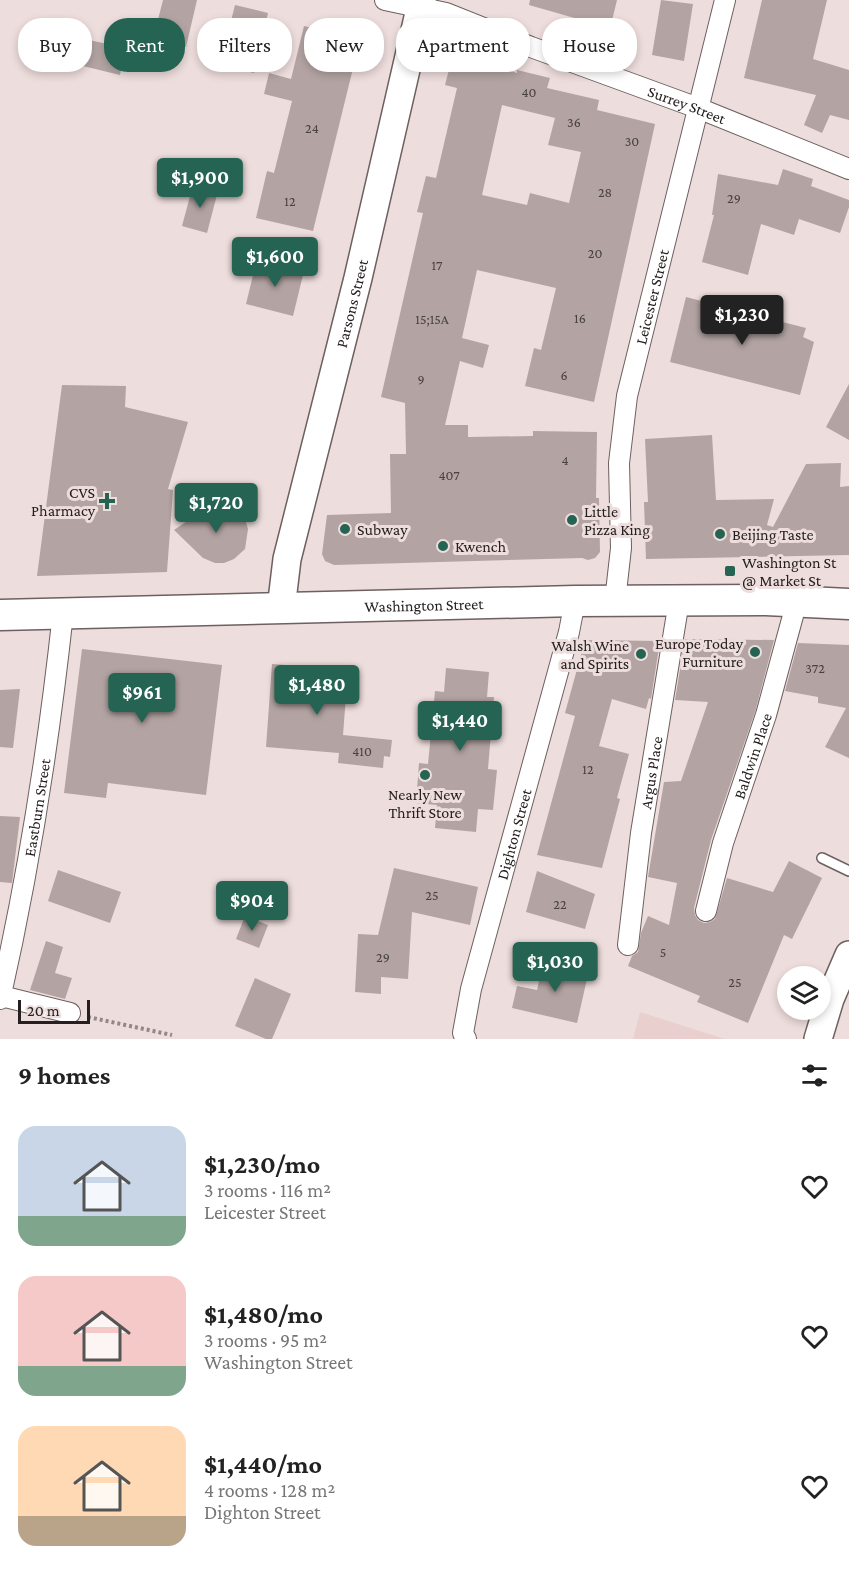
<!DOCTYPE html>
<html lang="en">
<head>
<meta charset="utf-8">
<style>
  :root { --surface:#fff; --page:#f6f6f6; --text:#222; --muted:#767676; --accent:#256452 }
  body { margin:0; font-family:"Crimson Pro",serif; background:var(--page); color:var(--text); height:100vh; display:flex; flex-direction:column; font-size:22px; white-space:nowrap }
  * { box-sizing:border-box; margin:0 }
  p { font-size:20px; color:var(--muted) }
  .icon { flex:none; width:33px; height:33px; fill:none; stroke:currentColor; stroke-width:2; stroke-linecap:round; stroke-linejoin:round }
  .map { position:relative; height:1039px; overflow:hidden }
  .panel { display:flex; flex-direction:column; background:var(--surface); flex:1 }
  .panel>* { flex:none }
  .guide { position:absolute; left:18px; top:18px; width:813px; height:54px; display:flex; gap:12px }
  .tools { position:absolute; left:777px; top:966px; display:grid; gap:12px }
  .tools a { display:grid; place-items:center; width:54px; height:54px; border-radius:50%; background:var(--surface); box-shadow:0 3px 9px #0003; font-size:30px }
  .scale { position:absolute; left:18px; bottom:15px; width:72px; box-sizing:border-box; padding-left:6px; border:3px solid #25201f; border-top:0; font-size:16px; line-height:21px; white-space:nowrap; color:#25201f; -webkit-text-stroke:4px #eddddc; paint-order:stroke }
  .price { position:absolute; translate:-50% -51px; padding:0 14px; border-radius:6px; background:var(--accent); color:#fff; font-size:20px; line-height:39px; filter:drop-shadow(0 2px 3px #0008) }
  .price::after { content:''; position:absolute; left:50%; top:36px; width:18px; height:14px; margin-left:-9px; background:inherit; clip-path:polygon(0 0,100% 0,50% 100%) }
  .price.current { background:#222; color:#fff }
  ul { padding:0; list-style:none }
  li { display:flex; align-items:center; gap:18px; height:150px; padding:0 18px }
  li span { display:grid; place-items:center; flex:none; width:168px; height:120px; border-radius:18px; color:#555 }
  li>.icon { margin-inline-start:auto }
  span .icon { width:72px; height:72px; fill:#fffc; stroke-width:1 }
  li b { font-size:26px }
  h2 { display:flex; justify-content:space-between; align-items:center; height:72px; padding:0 18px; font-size:26px }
  .pill { padding:0 21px; border-radius:24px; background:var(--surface); box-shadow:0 3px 9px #0003; font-size:21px; line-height:54px }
  .pill.current { background:var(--accent); color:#fff }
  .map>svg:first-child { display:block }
  .built { fill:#e9d0cf }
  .building { fill:#b3a4a3; fill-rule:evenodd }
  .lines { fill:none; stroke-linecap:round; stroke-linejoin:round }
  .lane-casing { stroke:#6e6060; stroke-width:12 }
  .street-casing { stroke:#6e6060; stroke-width:22 }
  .secondary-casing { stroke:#6e6060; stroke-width:30 }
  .primary-casing { stroke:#6e6060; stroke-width:33 }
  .path { stroke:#938887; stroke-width:4; stroke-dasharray:3 3; stroke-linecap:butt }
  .lane { stroke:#fff; stroke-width:9 }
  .street { stroke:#fff; stroke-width:20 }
  .secondary { stroke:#fff; stroke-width:27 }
  .primary { stroke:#fff; stroke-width:30 }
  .poi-dot { fill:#256452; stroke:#eddddc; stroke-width:2 }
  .labels { text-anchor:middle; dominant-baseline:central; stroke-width:6; stroke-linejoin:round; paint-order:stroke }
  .number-label { font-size:14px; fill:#484140 }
  .street-label { font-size:16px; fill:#25201f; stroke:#eddddc }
  .poi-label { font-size:16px; fill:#25201f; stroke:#eddddc; text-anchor:start }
</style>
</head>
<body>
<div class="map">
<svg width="849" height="1039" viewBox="0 0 849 1039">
  <rect width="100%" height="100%" fill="#eddddc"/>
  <!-- built -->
  <path class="built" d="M640,1012L725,1039H633Z"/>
  <!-- building -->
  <path class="building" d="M163,0H197L186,47L153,39Z
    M530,0H617L609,33L576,25L578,19L529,5Z
    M661,0L693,4L684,61L652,55Z
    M762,0H827L813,59L849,70V120L830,115L822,133L804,125L816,95L744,78Z
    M235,5L268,13L254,73L220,65Z
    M304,26L360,40L313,231L256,218L267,171L274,173L292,101L264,94L269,73L291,79Z
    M89,40L126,48L120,75L83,66Z
    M453,54L517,73V70L550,78L547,88L599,100L597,110L655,124L594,402L525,386L534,348L541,350L556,288L477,270L462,338L489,345L483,368L460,361L445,425H468V437L533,436V431L597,432L596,498H599L600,552L595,558L588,560L582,558L334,565L325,561L322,554L327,515L391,513L390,454H406L405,403L381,397L423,213L417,212L426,176L436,178L457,88L445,85ZM502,105L555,118L548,145L581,152L569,203L530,193L527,205L482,195Z
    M783,169L813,179L811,186L849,200V207L840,233L799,219L794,235L761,224L748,275L702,262L714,215H712L718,174L778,185Z
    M193,185L218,191L207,233L182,226Z
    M257,259L304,271L293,316L246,304Z
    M686,297L806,328L803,337L814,342L800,395L670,362Z
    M849,384V440L826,427Z
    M62,385L126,386L125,407L188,422L168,489L173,490L167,572L37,576Z
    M712,435L716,500L774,499L767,525L773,527L806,464L841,463L840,487L849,486V555L646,559L644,502H648L645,439Z
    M218,505L230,507L238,511L245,519L248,529L245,549L234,559L224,563H215L203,558L174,530L208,507Z
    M685,639L774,640L755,712L711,840L694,908L695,915L698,920L704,923L710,922L715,919L727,878L773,892L789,861L822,878L792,939L784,935L748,1023L697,1002L700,996L628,966L632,956L638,952L641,933L648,916L669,925L677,883L648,877L664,782L681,781L708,702L675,700Z
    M585,640L660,641L651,699L649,698L646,709L612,699L599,746L629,754L617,798L620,799L602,868L537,855L575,716L565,713Z
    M798,643L849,645V758L825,747L846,708L818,703V697L785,691Z
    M82,649L222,665L206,795L108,783L106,798L64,793Z
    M272,664L348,670L343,735L392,740L390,757L384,756L383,768L338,763L339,753L266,747Z
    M446,668L489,672L487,697H494L488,769L497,770L493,810L478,809L476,832L435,828L437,805L416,803L419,763L428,764L435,691L444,692Z
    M20,689L13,748L0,747V690Z
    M0,816L20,817L12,883L0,882Z
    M394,868L478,887L470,925L412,912L408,979L381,977V994L355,992L358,934L378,935Z
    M58,870L121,892L110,923L48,901Z
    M537,871L595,894L585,929L526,912Z
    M245,916L268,925L259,948L236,939Z
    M46,941L63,947L55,973L72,978L65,999L30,990Z
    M544,960L589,970L577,1023L512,1008L517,986L537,990Z
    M255,978L291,994L272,1039H266L235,1026Z"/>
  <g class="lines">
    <defs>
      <path id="lane" d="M822,858L849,871"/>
      <g id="street">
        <path id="s1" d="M385,0L446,13L531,47L698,108L849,169"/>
        <path id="s2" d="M615,601L621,548L619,463L627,396L725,0"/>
        <path id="s3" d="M706,911L723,843L766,715L797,601"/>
        <path id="s4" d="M628,945L641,833L679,601"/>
        <path d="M1,996L70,1013"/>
        <path id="s5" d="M0,999C29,871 49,743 63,613"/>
        <path id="s6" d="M466,1039L463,1033L471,989L569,632L575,601"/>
      </g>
      <g id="secondary">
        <path id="s7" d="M281,609L287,559L358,278L422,0"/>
        <path d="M818,1039L830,999L849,955"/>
      </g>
      <g id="primary">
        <path id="s8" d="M0,615L575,601L766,600L849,604"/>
      </g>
    </defs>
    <!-- lane casing -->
    <use href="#lane" class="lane-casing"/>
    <!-- street casing -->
    <use href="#street" class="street-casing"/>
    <!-- secondary casing -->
    <use href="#secondary" class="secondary-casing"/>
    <!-- primary casing -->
    <use href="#primary" class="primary-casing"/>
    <!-- path -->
    <path class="path" d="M88,1017L172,1035"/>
    <!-- lane -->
    <use href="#lane" class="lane"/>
    <!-- street -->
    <use href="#street" class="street"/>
    <!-- secondary -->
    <use href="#secondary" class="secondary"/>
    <!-- primary -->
    <use href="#primary" class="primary"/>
  </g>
  <!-- markers -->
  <g class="poi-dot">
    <path d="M104 492h6v6h6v6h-6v6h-6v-6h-6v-6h6z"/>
    <circle cx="572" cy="520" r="6"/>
    <circle cx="345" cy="529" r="6"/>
    <circle cx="720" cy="534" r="6"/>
    <circle cx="443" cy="546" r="6"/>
    <rect x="724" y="565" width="12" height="12" rx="3"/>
    <circle cx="755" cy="652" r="6"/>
    <circle cx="641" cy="654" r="6"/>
    <circle cx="425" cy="775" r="6"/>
  </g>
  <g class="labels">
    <!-- number labels -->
    <g class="number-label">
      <text x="529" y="92">40</text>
      <text x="574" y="122">36</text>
      <text x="312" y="128">24</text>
      <text x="632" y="141">30</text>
      <text x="605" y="192">28</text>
      <text x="734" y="198">29</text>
      <text x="290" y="201">12</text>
      <text x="595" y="253">20</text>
      <text x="437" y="265">17</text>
      <text x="580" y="318">16</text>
      <text x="432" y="319">15;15A</text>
      <text x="564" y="375">6</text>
      <text x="421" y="379">9</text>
      <text x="565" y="460">4</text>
      <text x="449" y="475">407</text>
      <text x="815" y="668">372</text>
      <text x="362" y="751">410</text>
      <text x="588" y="769">12</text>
      <text x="432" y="895">25</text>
      <text x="560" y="904">22</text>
      <text x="663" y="952">5</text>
      <text x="383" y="957">29</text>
      <text x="735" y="982">25</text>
    </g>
    <!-- street labels -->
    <g class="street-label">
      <text stroke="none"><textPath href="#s1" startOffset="320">Surrey Street</textPath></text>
      <text stroke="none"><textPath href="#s2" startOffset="308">Leicester Street</textPath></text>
      <text stroke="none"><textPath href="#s7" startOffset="314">Parsons Street</textPath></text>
      <text stroke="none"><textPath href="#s8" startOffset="424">Washington Street</textPath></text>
      <text stroke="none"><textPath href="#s3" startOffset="162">Baldwin Place</textPath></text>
      <text stroke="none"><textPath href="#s4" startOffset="174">Argus Place</textPath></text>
      <text stroke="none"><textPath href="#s5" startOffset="195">Eastburn Street</textPath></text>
      <text stroke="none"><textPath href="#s6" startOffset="212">Dighton Street</textPath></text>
    </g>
    <!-- poi labels -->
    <g class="poi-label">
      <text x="95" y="492" text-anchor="end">CVS<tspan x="95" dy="18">Pharmacy</tspan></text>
      <text x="584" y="511">Little<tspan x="584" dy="18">Pizza King</tspan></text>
      <text x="357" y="529">Subway</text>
      <text x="732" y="534">Beijing Taste</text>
      <text x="455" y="546">Kwench</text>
      <text x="742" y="562">Washington St<tspan x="742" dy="18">@ Market St</tspan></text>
      <text x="743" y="643" text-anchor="end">Europe Today<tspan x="743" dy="18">Furniture</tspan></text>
      <text x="629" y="645" text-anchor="end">Walsh Wine<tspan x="629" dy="18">and Spirits</tspan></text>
      <text x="425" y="794" text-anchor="middle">Nearly New<tspan x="425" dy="18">Thrift Store</tspan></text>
    </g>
  </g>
</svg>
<div class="tools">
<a><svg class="icon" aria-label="layers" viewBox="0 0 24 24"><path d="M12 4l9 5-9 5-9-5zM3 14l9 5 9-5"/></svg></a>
</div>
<div class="scale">20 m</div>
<b class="price" style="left:200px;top:209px">$1,900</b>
<b class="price" style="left:275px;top:288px">$1,600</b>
<b class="price current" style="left:742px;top:346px">$1,230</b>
<b class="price" style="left:216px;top:534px">$1,720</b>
<b class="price" style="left:317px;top:716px">$1,480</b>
<b class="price" style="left:142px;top:724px">$961</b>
<b class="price" style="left:460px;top:752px">$1,440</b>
<b class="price" style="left:252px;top:932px">$904</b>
<b class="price" style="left:555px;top:993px">$1,030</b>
<div class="guide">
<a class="pill">Buy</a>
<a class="pill current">Rent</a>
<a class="pill">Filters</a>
<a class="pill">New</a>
<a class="pill">Apartment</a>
<a class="pill">House</a>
</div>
</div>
<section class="panel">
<h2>9 homes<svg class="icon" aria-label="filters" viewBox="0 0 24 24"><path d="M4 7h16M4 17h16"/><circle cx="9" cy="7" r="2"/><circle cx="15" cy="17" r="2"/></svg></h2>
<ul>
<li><span style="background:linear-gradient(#c9d6e8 75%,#7fa58c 0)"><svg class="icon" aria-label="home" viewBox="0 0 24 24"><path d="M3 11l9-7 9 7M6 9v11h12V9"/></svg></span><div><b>$1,230/mo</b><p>3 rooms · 116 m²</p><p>Leicester Street</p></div><svg class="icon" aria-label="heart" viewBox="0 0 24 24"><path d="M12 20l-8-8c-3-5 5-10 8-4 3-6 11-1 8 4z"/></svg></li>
<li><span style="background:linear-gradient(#f6c9c9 75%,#7fa58c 0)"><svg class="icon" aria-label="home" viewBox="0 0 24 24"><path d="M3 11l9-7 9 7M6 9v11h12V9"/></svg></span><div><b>$1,480/mo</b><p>3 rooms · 95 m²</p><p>Washington Street</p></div><svg class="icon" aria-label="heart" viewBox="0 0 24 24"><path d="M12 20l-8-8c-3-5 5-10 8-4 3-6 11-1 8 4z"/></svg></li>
<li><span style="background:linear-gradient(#ffd9b3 75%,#b9a48a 0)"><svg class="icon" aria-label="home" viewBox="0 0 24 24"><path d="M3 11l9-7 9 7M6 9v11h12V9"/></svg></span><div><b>$1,440/mo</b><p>4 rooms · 128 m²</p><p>Dighton Street</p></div><svg class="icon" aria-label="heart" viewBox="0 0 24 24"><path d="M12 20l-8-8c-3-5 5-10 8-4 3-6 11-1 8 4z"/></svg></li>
</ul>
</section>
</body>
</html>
